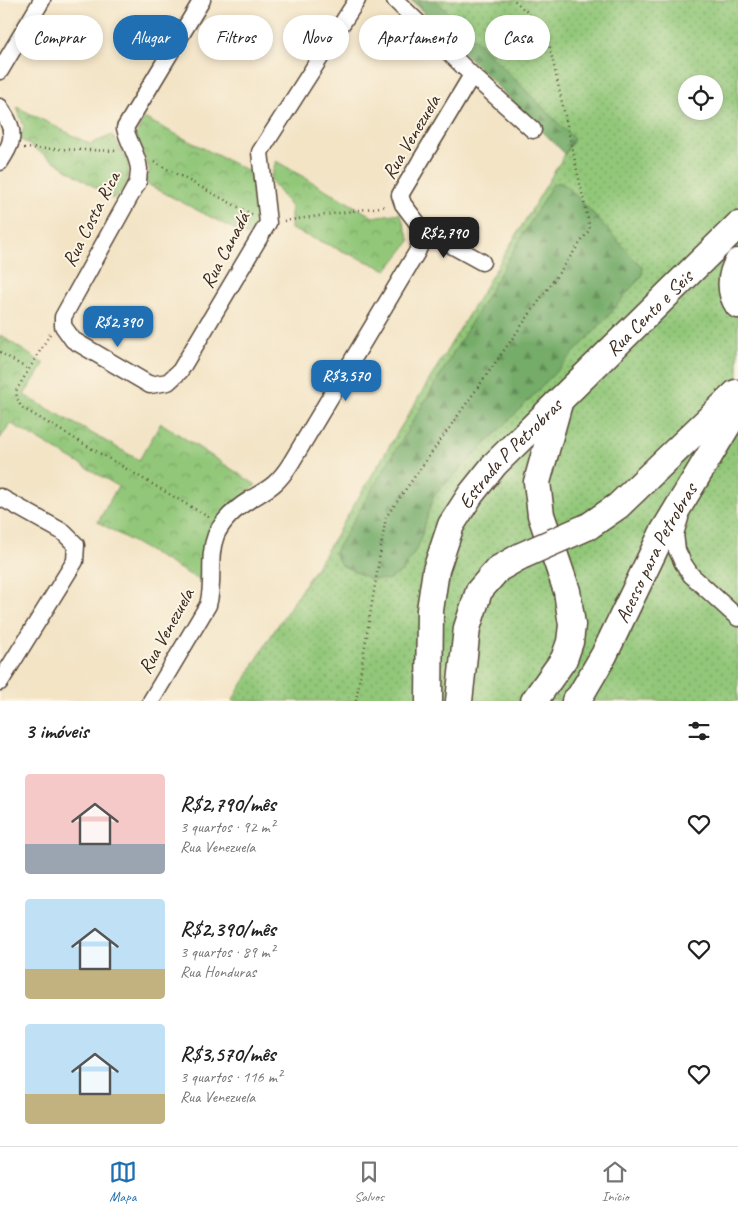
<!DOCTYPE html>
<html lang="pt">
<head>
<meta charset="utf-8">
<style>
  :root { --surface:#fff; --page:#f2f2f2; --text:#222; --muted:#767676; --line:#e0e0e0; --accent:#1f6fb2 }
  body { margin:0; font-family:Caveat,sans-serif; background:var(--page); color:var(--text); height:100vh; display:flex; flex-direction:column; font-size:19px; white-space:nowrap }
  * { box-sizing:border-box; margin:0 }
  p { font-size:16px; color:var(--muted) }
  .icon { flex:none; width:28px; height:28px; fill:none; stroke:currentColor; stroke-width:2; stroke-linecap:round; stroke-linejoin:round }
  .map { position:relative; height:701px; overflow:hidden }
  .sheet { display:flex; flex-direction:column; background:var(--surface); flex:1 }
  .sheet>* { flex:none }
  .banner { position:absolute; left:15px; top:15px; width:709px; height:45px; display:flex; gap:10px }
  .controls { position:absolute; left:678px; top:75px; display:grid; gap:10px }
  .controls a { display:grid; place-items:center; width:45px; height:45px; border-radius:50%; background:var(--surface); box-shadow:0 2px 8px #0003; font-size:25px }
  .price { position:absolute; translate:-50% -42px; padding:0 11px; border-radius:10px; background:var(--accent); color:#fff; font-size:16px; line-height:32px; filter:drop-shadow(0 1px 2px #0008) }
  .price::after { content:''; position:absolute; left:50%; top:30px; width:15px; height:11px; margin-left:-8px; background:inherit; clip-path:polygon(0 0,100% 0,50% 100%) }
  .price.current { background:#222; color:#fff }
  ul { padding:0; list-style:none }
  li { display:flex; align-items:center; gap:15px; height:125px; padding:0 25px }
  li span { display:grid; place-items:center; flex:none; width:140px; height:100px; border-radius:5px; color:#555 }
  li>.icon { margin-inline-start:auto }
  span .icon { width:60px; height:60px; fill:#fffc; stroke-width:1 }
  li b { font-size:21px }
  h2 { display:flex; justify-content:space-between; align-items:center; height:60px; padding:0 25px; font-size:21px }
  .chip { padding:0 18px; border-radius:22px; background:var(--surface); box-shadow:0 2px 8px #0003; font-size:18px; line-height:45px }
  .chip.current { background:var(--accent); color:#fff }
  .tabs { display:flex; justify-content:space-around; align-items:center; height:70px; border-top:1px solid var(--line); background:var(--surface); font-size:14px; color:var(--muted) }
  .tabs a { display:grid; justify-items:center; gap:2px }
  .tabs .current { color:var(--accent) }
  .map>svg:first-child { display:block }
  .grass { fill:url(#grass-dots); stroke:#66784c; fill-rule:evenodd }
  .forest { fill:url(#forest-firs); stroke:#586b44 }
  .park { fill:url(#park-crowns); stroke:#66784c }
  .lines { fill:none; stroke-linecap:round; stroke-linejoin:round }
  .street-casing { stroke:#574637; stroke-width:19 }
  .primary-casing { stroke:#574637; stroke-width:29 }
  .path { stroke:#574637; stroke-width:2.5; stroke-dasharray:1 4; stroke-linecap:butt }
  .street { stroke:#fff; stroke-width:16 }
  .primary { stroke:#fff; stroke-width:26 }
  .primary-bridge-casing { stroke:#574637; stroke-width:29; stroke-linecap:butt }
  .primary-bridge { stroke:#fff; stroke-width:26 }
  .labels { text-anchor:middle; dominant-baseline:central; stroke-width:4; stroke-linejoin:round; paint-order:stroke }
  .street-label { font-size:20px; fill:#3b2a1e; stroke:#fcf5e5 }
</style>
</head>
<body>
<div class="map">
<svg width="738" height="701" viewBox="0 0 738 701">
  <defs>
    <pattern id="grass-dots" width="8" height="8" patternUnits="userSpaceOnUse" patternTransform="scale(1.25)"><rect width="8" height="8" fill="#92c779"/><path d="M2 2h.1M6 6h.1" fill="none" stroke="#78a263" stroke-width="1.8" stroke-linecap="round"/></pattern>
    <pattern id="forest-firs" width="22" height="20" patternUnits="userSpaceOnUse" patternTransform="scale(1.25)"><rect width="22" height="20" fill="#75ac69"/><path d="M5 1l3.5 6h-7zM16 11l3.5 6h-7z" fill="#618c56"/></pattern>
    <pattern id="park-crowns" width="20" height="18" patternUnits="userSpaceOnUse" patternTransform="scale(1.25)"><rect width="20" height="18" fill="#92c779"/><path d="M2 6a3 3 0 1 1 6 0M12 15a3 3 0 1 1 6 0" fill="none" stroke="#78a263"/></pattern>
  </defs>
  <rect width="100%" height="100%" fill="#fcf5e5"/>
  <filter id="ink" filterUnits="userSpaceOnUse"><feTurbulence type="fractalNoise" baseFrequency=".02" numOctaves="2"/><feDisplacementMap in="SourceGraphic" scale="10" xChannelSelector="R" yChannelSelector="G"/><feConvolveMatrix kernelMatrix="1 2 1 2 8 2 1 2 1" color-interpolation-filters="sRGB"/></filter>
  <filter id="wash" filterUnits="userSpaceOnUse"><feTurbulence type="fractalNoise" baseFrequency=".0096" numOctaves="4" result="noise"/><feDisplacementMap in="SourceGraphic" scale="20" xChannelSelector="R" yChannelSelector="G"/><feGaussianBlur stdDeviation="1.12" result="paint"/><feColorMatrix in="noise" values="0 0 0 0 0 0 0 0 0 0 0 0 0 0 0 0 0 1.4 0 .05"/><feComposite in="paint" operator="in"/></filter>
  <g filter="url(#wash)">
    <rect width="100%" height="100%" fill="#f3e4c6"/>
    <!-- grass -->
    <path class="grass" d="M436,0H738V701H232L269,639L324,555L574,139ZM686,84H714V111H686Z"/>
    <!-- forest -->
    <path class="forest" d="M411,0H436L574,139L565,154Z
      M558,182L568,187L643,268L641,278L631,288L604,321L530,399L433,497L418,547L403,571L388,580L370,579L341,565L334,553L438,379L552,185Z"/>
    <!-- park -->
    <path class="park" d="M17,107L90,144L112,135L129,163L126,187L113,199L20,139L24,127Z
      M144,118L250,172L257,203L256,225L247,236L145,183L150,170L135,136Z
      M276,161L373,217L400,213L410,241L387,270L291,229V207L270,180Z
      M0,335L44,364L24,395L139,460L161,423L256,485L237,501L206,548L202,563L199,580L98,522L118,486L10,423L0,439Z"/>
  </g>
  <g filter="url(#ink)">
    <g class="lines">
      <defs>
        <path id="street" d="M202,0L125,128C128,142 138,155 139,169C139,173 138,178 138,182L63,317V326L73,340L150,385L168,382L180,371L268,223L260,152L357,0
          M395,0L472,75L533,130
          M0,71L42,0
          M0,107C2,112 6,116 8,121C16,137 9,148 0,162
          M422,229L482,262
          M0,497L63,532L76,545L75,561L0,682
          M680,518L675,534L677,550L683,563L691,575L738,618
          M151,701L208,605C215,582 207,558 216,535C223,520 236,508 251,499C259,494 267,490 274,484C281,478 286,471 291,463L417,252L422,240V229L403,204L400,195L472,75"/>
        <g id="primary">
          <path d="M738,262C730,275 729,292 738,305"/>
          <path d="M589,526L618,506L736,393"/>
          <path id="s1" d="M429,701L430,610L436,570L451,525L471,494L495,464L738,225"/>
          <path d="M459,701L467,628L479,591L498,569L521,556"/>
          <path d="M534,701L564,659L570,642L572,625L567,591L541,515L537,482L559,403"/>
          <path id="s2" d="M575,701L580,696L604,655L662,534L738,408"/>
        </g>
      </defs>
      <!-- street casing -->
      <use href="#street" class="street-casing"/>
      <!-- primary casing -->
      <use href="#primary" class="primary-casing"/>
      <!-- path -->
      <path class="path" d="M24,148L118,151
        M154,162L253,215
        M284,221L387,206
        M50,334L16,391L17,398L21,407L210,518
        M0,352L29,370
        M356,701L386,517L590,229L546,30L514,0"/>
      <!-- street -->
      <use href="#street" class="street"/>
      <!-- primary -->
      <use href="#primary" class="primary"/>
      <defs>
        <path id="primary-bridge" d="M521,556L589,526"/>
      </defs>
      <!-- primary-bridge casing -->
      <use href="#primary-bridge" class="primary-bridge-casing"/>
      <!-- primary-bridge -->
      <use href="#primary-bridge" class="primary-bridge"/>
    </g>
  </g>
  <g class="labels">
    <!-- street labels -->
    <g class="street-label">
      <text transform="translate(411 137) rotate(-59)">Rua Venezuela</text>
      <text transform="translate(91 219) rotate(-63)">Rua Costa Rica</text>
      <text transform="translate(225 250) rotate(-62)">Rua Canadá</text>
      <text stroke="none"><textPath href="#s1" startOffset="470">Rua Cento e Seis</textPath></text>
      <text stroke="none"><textPath href="#s1" startOffset="272">Estrada P Petrobras</textPath></text>
      <text stroke="none"><textPath href="#s2" startOffset="169">Acesso para Petrobras</textPath></text>
      <text transform="translate(166 631) rotate(-61)">Rua Venezuela</text>
    </g>
  </g>
</svg>
<div class="controls">
<a><svg class="icon" aria-label="locate" viewBox="0 0 24 24"><circle cx="12" cy="12" r="6"/><path d="M12 2v4M12 18v4M2 12h4M18 12h4"/></svg></a>
</div>
<b class="price current" style="left:444px;top:259px">R$2,790</b>
<b class="price" style="left:118px;top:348px">R$2,390</b>
<b class="price" style="left:346px;top:402px">R$3,570</b>
<div class="banner">
<a class="chip">Comprar</a>
<a class="chip current">Alugar</a>
<a class="chip">Filtros</a>
<a class="chip">Novo</a>
<a class="chip">Apartamento</a>
<a class="chip">Casa</a>
</div>
</div>
<section class="sheet">
<h2>3 imóveis<svg class="icon" aria-label="filters" viewBox="0 0 24 24"><path d="M4 7h16M4 17h16"/><circle cx="9" cy="7" r="2"/><circle cx="15" cy="17" r="2"/></svg></h2>
<ul>
<li><span style="background:linear-gradient(#f6c9c9 70%,#9aa5b1 0)"><svg class="icon" aria-label="home" viewBox="0 0 24 24"><path d="M3 11l9-7 9 7M6 9v11h12V9"/></svg></span><div><b>R$2,790/mês</b><p>3 quartos · 92 m²</p><p>Rua Venezuela</p></div><svg class="icon" aria-label="heart" viewBox="0 0 24 24"><path d="M12 20l-8-8c-3-5 5-10 8-4 3-6 11-1 8 4z"/></svg></li>
<li><span style="background:linear-gradient(#bfe0f5 70%,#c2b280 0)"><svg class="icon" aria-label="home" viewBox="0 0 24 24"><path d="M3 11l9-7 9 7M6 9v11h12V9"/></svg></span><div><b>R$2,390/mês</b><p>3 quartos · 89 m²</p><p>Rua Honduras</p></div><svg class="icon" aria-label="heart" viewBox="0 0 24 24"><path d="M12 20l-8-8c-3-5 5-10 8-4 3-6 11-1 8 4z"/></svg></li>
<li><span style="background:linear-gradient(#bfe0f5 70%,#c2b280 0)"><svg class="icon" aria-label="home" viewBox="0 0 24 24"><path d="M3 11l9-7 9 7M6 9v11h12V9"/></svg></span><div><b>R$3,570/mês</b><p>3 quartos · 116 m²</p><p>Rua Venezuela</p></div><svg class="icon" aria-label="heart" viewBox="0 0 24 24"><path d="M12 20l-8-8c-3-5 5-10 8-4 3-6 11-1 8 4z"/></svg></li>
</ul>
</section>
<nav class="tabs">
<a class="current"><svg class="icon" aria-label="map" viewBox="0 0 24 24"><path d="M3 6l6-2 6 2 6-2v14l-6 2-6-2-6 2zM9 4v14M15 6v14"/></svg>Mapa</a>
<a><svg class="icon" aria-label="saved" viewBox="0 0 24 24"><path d="M7 4h10v16l-5-4-5 4z"/></svg>Salvos</a>
<a><svg class="icon" aria-label="home" viewBox="0 0 24 24"><path d="M3 11l9-7 9 7M6 9v11h12V9"/></svg>Início</a>
</nav>
</body>
</html>
